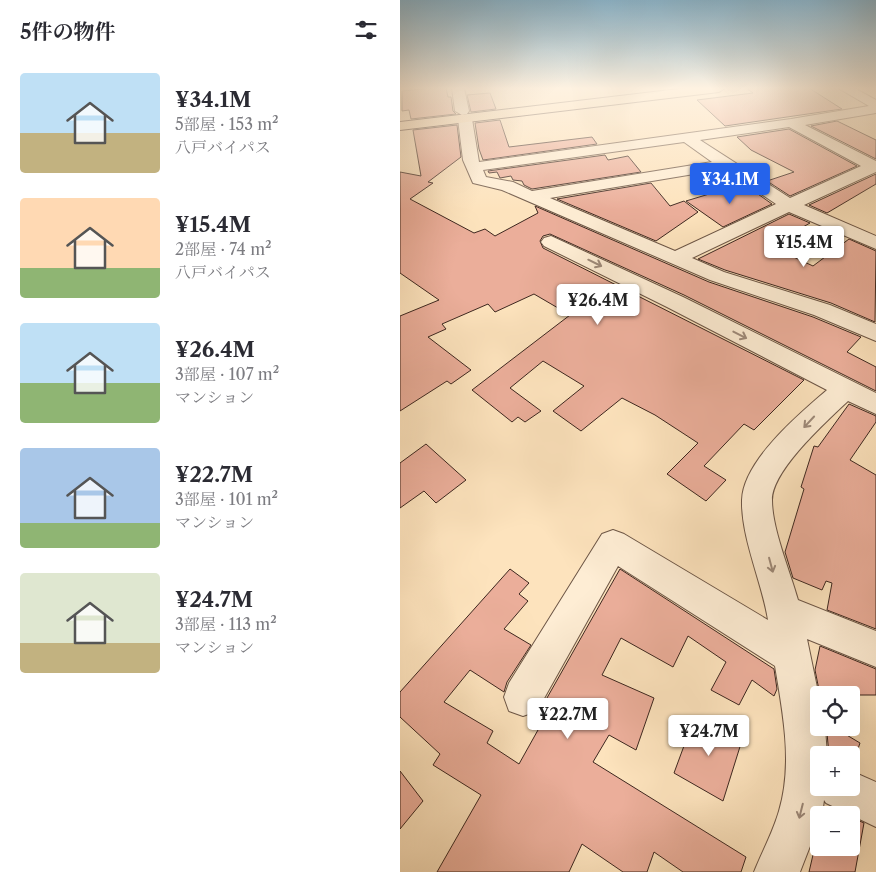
<!DOCTYPE html>
<html lang="ja">
<head>
<meta charset="utf-8">
<style>
  :root { --surface:#fff; --page:#f7f7f7; --text:#2b2b33; --muted:#7c7c81; --accent:#2563eb }
  body { margin:0; font-family:"Libre Caslon Text","Noto Serif JP",serif; background:var(--page); color:var(--text); height:100vh; display:flex; flex-direction:column; font-size:19px; white-space:nowrap }
  * { box-sizing:border-box; margin:0 }
  p { font-size:16px; color:var(--muted) }
  .icon { flex:none; width:28px; height:28px; fill:none; stroke:currentColor; stroke-width:2; stroke-linecap:round; stroke-linejoin:round }
  .map { position:relative; flex:1; overflow:hidden }
  .side { display:flex; flex-direction:column; background:var(--surface); width:400px }
  .side>* { flex:none }
  .tools { position:absolute; left:410px; top:686px; display:grid; gap:10px }
  .tools a { display:grid; place-items:center; width:50px; height:50px; border-radius:5px; background:var(--surface); box-shadow:0 5px 20px #0002; font-size:25px }
  .price { position:absolute; translate:-50% -42px; padding:0 11px; border-radius:5px; background:#fff; color:#222; font-size:16px; line-height:32px; filter:drop-shadow(0 1px 2px #0008) }
  .price::after { content:''; position:absolute; left:50%; top:30px; width:15px; height:11px; margin-left:-8px; background:inherit; clip-path:polygon(0 0,100% 0,50% 100%) }
  .price.current { background:var(--accent); color:#fff }
  ul { padding:0; list-style:none }
  li { display:flex; align-items:center; gap:15px; height:125px; padding:0 20px }
  li span { display:grid; place-items:center; flex:none; width:140px; height:100px; border-radius:5px; color:#555 }
  li>.icon { margin-inline-start:auto }
  span .icon { width:60px; height:60px; fill:#fffc; stroke-width:1 }
  li b { font-size:21px }
  h2 { display:flex; justify-content:space-between; align-items:center; height:60px; padding:0 20px; font-size:21px }
  main { display:flex; flex:1; min-height:0 }
  .map>svg:first-child { display:block }
  .building { fill:#ebae9a; stroke:#3d271f }
  .lines { fill:none; stroke-linecap:round; stroke-linejoin:round }
  .minor-casing { stroke:#6d5646; stroke-width:2 }
  .highway-casing { stroke:#3d271f; stroke-width:2 }
  .minor { fill:#feedd4; fill-rule:evenodd }
  .highway { fill:#fde3bd; fill-rule:evenodd }
  .oneway { stroke:#9e8a7a }
</style>
</head>
<body>
<main>
<section class="side">
<h2>5件の物件<svg class="icon" aria-label="filters" viewBox="0 0 24 24"><path d="M4 7h16M4 17h16"/><circle cx="9" cy="7" r="2"/><circle cx="15" cy="17" r="2"/></svg></h2>
<ul>
<li><span style="background:linear-gradient(#bfe0f5 60%,#c2b280 0)"><svg class="icon" aria-label="home" viewBox="0 0 24 24"><path d="M3 11l9-7 9 7M6 9v11h12V9"/></svg></span><div><b>¥34.1M</b><p>5部屋 · 153 m²</p><p>八戸バイパス</p></div></li>
<li><span style="background:linear-gradient(#ffd9b3 70%,#8fb573 0)"><svg class="icon" aria-label="home" viewBox="0 0 24 24"><path d="M3 11l9-7 9 7M6 9v11h12V9"/></svg></span><div><b>¥15.4M</b><p>2部屋 · 74 m²</p><p>八戸バイパス</p></div></li>
<li><span style="background:linear-gradient(#bfe0f5 60%,#8fb573 0)"><svg class="icon" aria-label="home" viewBox="0 0 24 24"><path d="M3 11l9-7 9 7M6 9v11h12V9"/></svg></span><div><b>¥26.4M</b><p>3部屋 · 107 m²</p><p>マンション</p></div></li>
<li><span style="background:linear-gradient(#a9c7e8 75%,#8fb573 0)"><svg class="icon" aria-label="home" viewBox="0 0 24 24"><path d="M3 11l9-7 9 7M6 9v11h12V9"/></svg></span><div><b>¥22.7M</b><p>3部屋 · 101 m²</p><p>マンション</p></div></li>
<li><span style="background:linear-gradient(#dfe7d0 70%,#c2b280 0)"><svg class="icon" aria-label="home" viewBox="0 0 24 24"><path d="M3 11l9-7 9 7M6 9v11h12V9"/></svg></span><div><b>¥24.7M</b><p>3部屋 · 113 m²</p><p>マンション</p></div></li>
</ul>
</section>
<div class="map">
<svg width="476" height="872" viewBox="0 0 476 872">
  <rect width="100%" height="100%" fill="#fde3bd"/>
  <filter id="stains"><feTurbulence type="fractalNoise" baseFrequency=".004" numOctaves="4"/><feColorMatrix values="0 0 0 0 .2 0 0 0 0 .09 0 0 0 0 .02 0 0 0 .5 -.17"/></filter>
  <radialGradient id="worn" r=".72"><stop offset=".6" stop-color="#630" stop-opacity="0"/><stop offset="1" stop-color="#630" stop-opacity=".3"/></radialGradient>
  <!-- building -->
  <path class="building" d="M33,88H46L48,97H51L53,111L56,114L11,119L9,110L2,111V91Z
    M346,88H409L442,109L325,126L297,100L353,93Z
    M90,93L96,109L71,112L67,95Z
    M100,120L109,147L192,137L197,144L83,160L79,149L75,123Z
    M437,121L476,140V159L411,126Z
    M57,125L61,157L28,182L33,183L10,199L74,233L85,229L95,236L138,213L135,206L309,282L413,317L461,337L447,352L476,367V391L284,295L150,234L143,236L140,241L143,248L404,380L354,430L344,424L304,466L326,480L306,501L267,474L298,443L255,415L222,398L181,431L153,411L184,386L143,361L110,388L141,411L125,422L118,417L112,422L72,390L170,315L134,294L95,312L88,304L42,324L46,329L28,337L71,370L51,384L47,381L0,411V316L39,300L0,273V172L21,176L13,130Z
    M389,129L457,166L390,196L367,181L394,172L351,150L337,137Z
    M205,155L208,160L228,156L241,172L132,189L124,185L122,181L113,180L111,176L100,178L97,172L89,173L88,171Z
    M476,174V184L427,213L409,205Z
    M251,183L270,206L284,201L298,212L256,241L157,199Z
    M339,185L343,189L348,187L372,204L323,227L286,201Z
    M389,214L410,223L370,246L413,266L449,239L476,251L475,322L431,303L325,270L298,259Z
    M449,404L476,416V422L450,460L476,475V629L427,610L432,583L426,581L422,590L393,578L385,552L404,489L401,487L414,446L418,447Z
    M26,444L66,480L36,503L24,491L0,508V463Z
    M110,569L129,583L119,594L128,601L104,629L131,645L107,682L104,692L70,670L44,702L93,731L87,743L119,764L143,721L132,715L139,712L220,569L374,669L377,689L374,696L352,680L339,705L311,690L326,662L288,636L273,667L221,638L202,675L254,698L236,750L209,735L193,762L346,857L341,872H283L254,852L247,872H223L182,844L169,872H37L81,795L33,765L40,754L0,717V692Z
    M420,646L476,669V695H420L415,670Z
    M295,716L343,737L323,801L274,773Z
    M429,728H435L460,743L451,769V755H429L427,733Z
    M0,771L23,801L0,829Z
    M451,817L464,823L455,872H409L419,829V848H451Z"/>
  <g class="lines">
    <defs>
      <path id="minor" d="M52,88H64L69,111L67,114L62,115L55,111Z
        M438,88H454L476,100V113L405,125L476,161V172L404,205L476,236V249L389,212L292,258L324,272L430,305L476,324V341L414,315L310,280L102,190L73,183L63,160L58,119L65,115L72,119L79,162L391,119L469,106ZM389,127L461,166L390,198L300,140ZM284,142L312,162L132,191L113,182L86,177L83,170ZM324,169L376,204L275,251L150,198Z
        M151,236L283,297L476,393V414L448,401C427,421 372,470 372,500C372,529 390,571 398,600L476,631V667L407,639L419,697V728H425L427,755H419V788H451V771L476,782V827L426,803L424,800L422,815H419V823L400,872H354C362,852 373,832 379,811C393,764 383,714 375,666L218,566L137,711L123,716L109,711L104,697L109,683L202,534L213,530L224,534L368,620C362,582 341,538 342,500C343,461 399,414 427,390L267,307L144,246L141,242L144,238Z"/>
      <path id="highway" d="M287,88H325L319,92L0,130V122Z"/>
    </defs>
    <!-- minor casing -->
    <use href="#minor" class="minor-casing"/>
    <!-- highway casing -->
    <use href="#highway" class="highway-casing"/>
    <!-- minor -->
    <use href="#minor" class="minor"/>
    <!-- highway -->
    <use href="#highway" class="highway"/>
  </g>
  <!-- one-way arrows -->
  <defs><path id="oneway-shaft" d="M-6 0H5M1.5-3L5.5 0L1.5 3" fill="none" stroke-width="1.6" stroke-linecap="round" stroke-linejoin="round" transform="scale(1.25)"/></defs>
  <g class="oneway">
    <use href="#oneway-shaft" transform="translate(195 263) rotate(26)"/>
    <use href="#oneway-shaft" transform="translate(340 335) rotate(27)"/>
    <use href="#oneway-shaft" transform="translate(409 422) rotate(133)"/>
    <use href="#oneway-shaft" transform="translate(371 565) rotate(75)"/>
    <use href="#oneway-shaft" transform="translate(401 811) rotate(104)"/>
  </g>
  <!-- sky -->
  <linearGradient id="sky" x2="0" y2="1"><stop stop-color="#8bb8d1"/><stop offset="0.42" stop-color="#fef2e1"/><stop offset="1" stop-color="#fef2e1" stop-opacity="0"/></linearGradient>
  <rect width="476" height="210" fill="url(#sky)"/>
  <rect width="100%" height="100%" filter="url(#stains)"/>
  <rect width="100%" height="100%" fill="url(#worn)"/>
</svg>
<div class="tools">
<a><svg class="icon" aria-label="locate" viewBox="0 0 24 24"><circle cx="12" cy="12" r="6"/><path d="M12 2v4M12 18v4M2 12h4M18 12h4"/></svg></a>
<a>+</a>
<a>−</a>
</div>
<b class="price current" style="left:330px;top:205px">¥34.1M</b>
<b class="price" style="left:404px;top:268px">¥15.4M</b>
<b class="price" style="left:198px;top:326px">¥26.4M</b>
<b class="price" style="left:168px;top:740px">¥22.7M</b>
<b class="price" style="left:309px;top:757px">¥24.7M</b>
</div>
</main>
</body>
</html>
